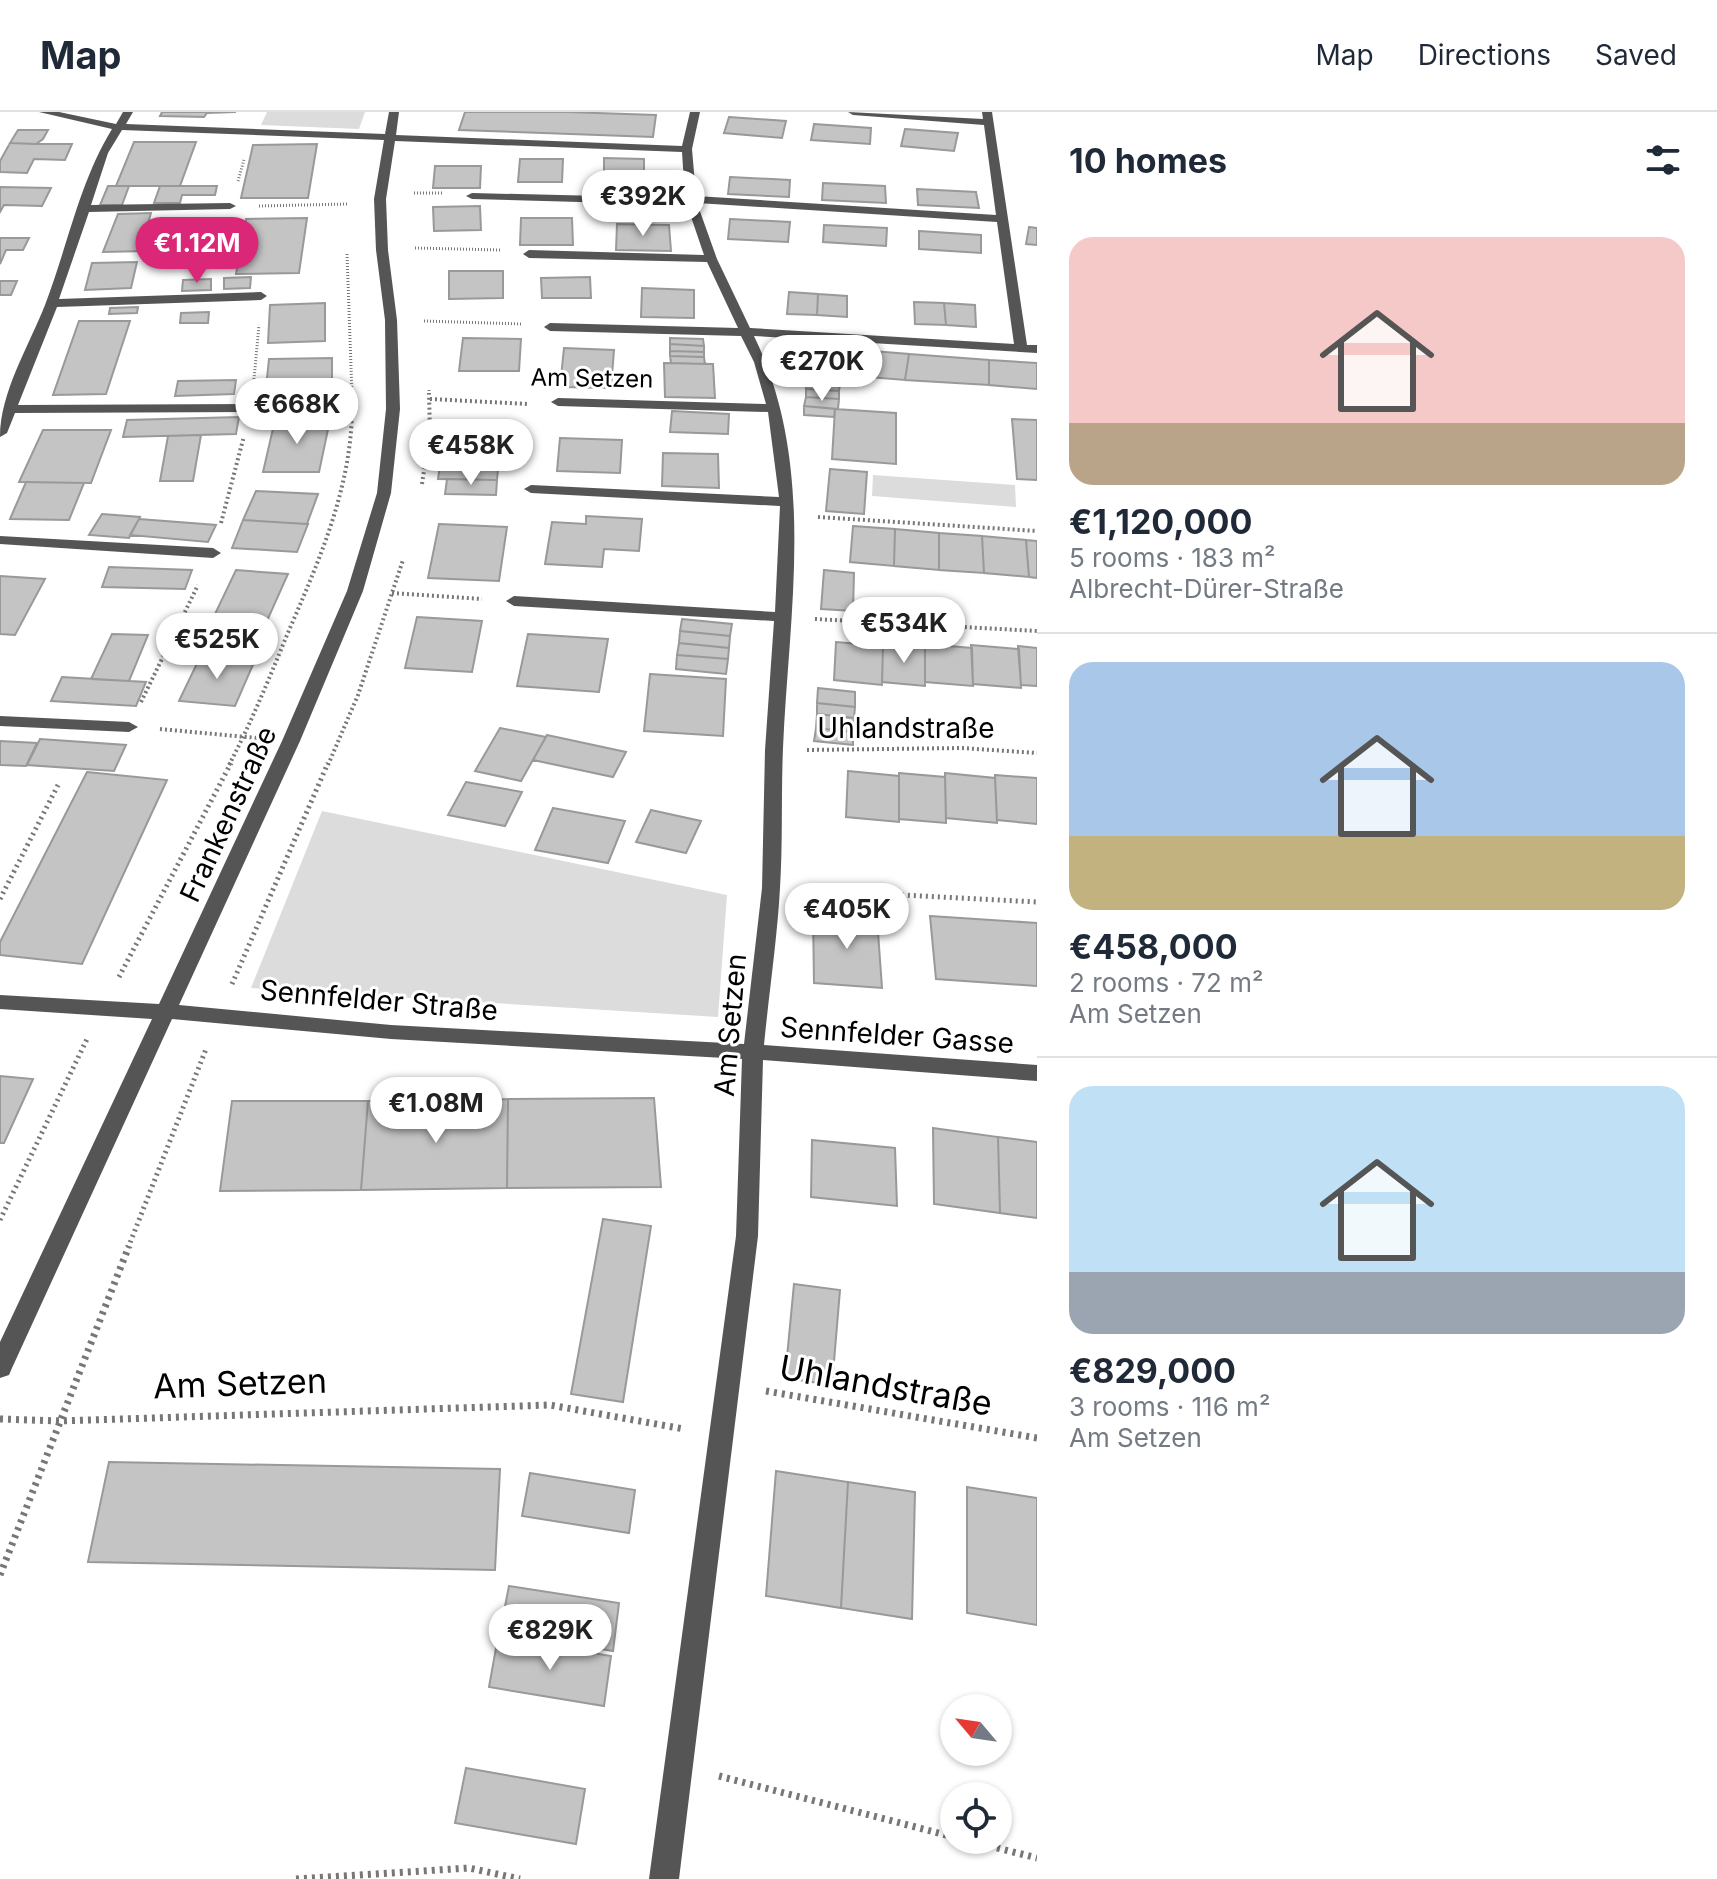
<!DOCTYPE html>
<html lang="en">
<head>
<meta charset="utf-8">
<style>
  :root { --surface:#fff; --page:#f6f6f7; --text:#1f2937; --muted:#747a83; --line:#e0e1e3; --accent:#db2777 }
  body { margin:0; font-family:Inter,sans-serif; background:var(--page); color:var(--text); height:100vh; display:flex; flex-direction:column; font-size:30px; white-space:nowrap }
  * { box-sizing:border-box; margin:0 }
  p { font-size:26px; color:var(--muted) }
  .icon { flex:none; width:44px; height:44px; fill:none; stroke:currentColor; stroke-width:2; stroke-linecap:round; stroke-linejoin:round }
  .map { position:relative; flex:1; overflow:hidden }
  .details { display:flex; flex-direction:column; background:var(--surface); width:680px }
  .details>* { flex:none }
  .needle { width:52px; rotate:299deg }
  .controls { position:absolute; left:940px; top:1582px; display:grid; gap:16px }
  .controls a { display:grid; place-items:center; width:72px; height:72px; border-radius:50%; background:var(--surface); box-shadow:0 2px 6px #0004; font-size:40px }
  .price { position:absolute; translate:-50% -68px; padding:0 18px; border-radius:28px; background:#fff; color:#222; font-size:26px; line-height:52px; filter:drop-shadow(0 2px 4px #0008) }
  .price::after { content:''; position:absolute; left:50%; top:48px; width:24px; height:18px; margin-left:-12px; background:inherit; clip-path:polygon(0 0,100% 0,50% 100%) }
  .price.selected { background:var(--accent); color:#fff }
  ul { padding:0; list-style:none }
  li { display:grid; align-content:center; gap:16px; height:424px; padding:0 32px }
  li+li { border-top:2px solid var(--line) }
  li span { display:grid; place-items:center; height:248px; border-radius:24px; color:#555 }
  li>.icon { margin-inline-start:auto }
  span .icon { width:144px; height:144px; fill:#fffc; stroke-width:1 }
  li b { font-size:34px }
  h2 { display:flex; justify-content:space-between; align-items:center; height:96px; padding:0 32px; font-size:34px }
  header { display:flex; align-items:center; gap:48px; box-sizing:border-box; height:112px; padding:0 40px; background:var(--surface); border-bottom:2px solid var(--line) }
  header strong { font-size:38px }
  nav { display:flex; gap:44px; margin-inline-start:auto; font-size:28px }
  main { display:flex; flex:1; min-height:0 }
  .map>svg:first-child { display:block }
  .green { fill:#dcdcdc }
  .building { fill:#c4c4c4; stroke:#999; stroke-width:2 }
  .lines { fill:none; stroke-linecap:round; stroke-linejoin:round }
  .path-far3 { stroke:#777; stroke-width:3; stroke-dasharray:1 2; stroke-linecap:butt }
  .path-far2 { stroke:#777; stroke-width:4; stroke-dasharray:2 3; stroke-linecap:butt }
  .path-far1 { stroke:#777; stroke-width:5; stroke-dasharray:2 4; stroke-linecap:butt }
  .path { stroke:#777; stroke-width:7; stroke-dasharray:3 5; stroke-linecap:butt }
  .minor { fill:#555; fill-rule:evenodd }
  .labels { text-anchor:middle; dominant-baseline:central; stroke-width:6; stroke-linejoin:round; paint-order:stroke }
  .far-street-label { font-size:24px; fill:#000; stroke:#fff }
  .street-label { font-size:28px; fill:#000; stroke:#fff }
  .near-street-label { font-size:34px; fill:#000; stroke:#fff }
</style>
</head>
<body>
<header>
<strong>Map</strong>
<nav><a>Map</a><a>Directions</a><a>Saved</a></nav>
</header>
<main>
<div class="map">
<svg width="1037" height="1767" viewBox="0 0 1037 1767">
  <rect width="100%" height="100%" fill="#fff"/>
  <!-- green -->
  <path class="green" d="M267,0H365L359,17L261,13Z
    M873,363L1015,373L1016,395L872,384Z
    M322,699L727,783L718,905L251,876Z"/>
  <!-- building -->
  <path class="building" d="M162,0H236L207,1L204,5L160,4Z
    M465,0H567L656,3L653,25L459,18Z
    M729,5L786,9L782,26L724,21Z
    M814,12L871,16L870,32L811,28Z
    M905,17L958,21L954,39L901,34Z
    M18,18H48L43,27L36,32L10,31Z
    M134,30H196L180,74H116Z
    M10,31L36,32H72L65,48L34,47L27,61L0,60V49Z
    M317,32L308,86H241L253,33Z
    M604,46L644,47V67H604Z
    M520,47H563L562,70H518Z
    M435,54H481L480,76H433Z
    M730,65L790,68L789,85L728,82Z
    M823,71L885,74L886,91L822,88Z
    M108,74H129L122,93H100Z
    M160,74H217L215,83H182L180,91H154Z
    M0,75L51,76L42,94L4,93L0,100Z
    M917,77L976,80L979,96L918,93Z
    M480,94L481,118L434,119L433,95Z
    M151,101L146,118H152L147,139L103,140L118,102Z
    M307,106L299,161L236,162L246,107Z
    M521,106H572L573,133H520Z
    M730,107L790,110L788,130L728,127Z
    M617,112L669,113L671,139L616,138Z
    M824,113L887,116L886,134L823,130Z
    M1029,115L1037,116V133L1026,132Z
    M919,119L981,123V141L919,137Z
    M0,126H29L23,138H6L0,152Z
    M137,150L131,176L85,178L92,151Z
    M449,159H503V186L449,187Z
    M251,165L250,176L224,177V166Z
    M590,165L591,186H542L541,166Z
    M211,167V178L182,179L183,168Z
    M0,169H17L11,183H0Z
    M642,176L694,178V206L641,205Z
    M789,180L818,182L817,203L787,202Z
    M818,182L847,184V205L817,203Z
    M914,190L944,191L946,213L915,212Z
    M325,191V229L268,231L270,193Z
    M944,191L975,193L976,215L946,213Z
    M138,195L137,201L109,202L110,196Z
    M209,200L208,211H180L181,201Z
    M79,209H130L106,282L53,283Z
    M463,226L521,227L519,259H459Z
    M670,226L703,227L704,234L670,232Z
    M670,232L704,234V240L670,239Z
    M822,235L909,242L905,268L819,261Z
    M564,236L614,238L611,276L560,275Z
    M670,239L704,240V245L670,244Z
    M909,242L989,248V273L905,268Z
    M670,244L704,245L705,252L671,251Z
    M332,246V274L266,276L269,247Z
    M989,248L1037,251V277L989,273Z
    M664,251L713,252L715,286L665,285Z
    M236,268L234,282L175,284L178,269Z
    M807,269L840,272L839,279L806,277Z
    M806,277L839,279V287L806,285Z
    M806,285L839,287L838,297L804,294Z
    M804,294L835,297L834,305L804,303Z
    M835,297L896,301V352L832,347Z
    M672,299L729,302L728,322L670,320Z
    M239,305L236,322L123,325L127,308Z
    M1012,307L1037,308V368L1017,367Z
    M275,308H330L319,360H263Z
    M43,318H111L91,371L19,370Z
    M201,323L193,369H160L168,324Z
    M560,326L622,328L620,361L557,359Z
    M443,333L500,334L497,368L438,367Z
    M663,341L718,342L719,376L662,374Z
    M830,357L867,360L864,402L826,399Z
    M447,367L497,368L496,383L445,382Z
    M26,370L84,371L69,408L10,407Z
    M256,379L318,382L307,412L243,408Z
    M102,402L140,405L129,426L89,423Z
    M586,404L642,407L639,439L604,437L602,455L545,452L552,410L586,412Z
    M139,407L216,413L208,430L130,423Z
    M243,408L307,412H308L297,440L232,436Z
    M439,412L507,415L499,469L428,466Z
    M853,414L895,417L894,454L850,450Z
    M895,417L939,421V458L894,454Z
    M939,421L982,424L984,461L939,458Z
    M982,424L1026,428L1029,465L984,461Z
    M1026,428L1037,429V466L1029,465Z
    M109,455L192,458L185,477L102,475Z
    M236,458L288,462L258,529L204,525Z
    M824,458L854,461L853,499L821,497Z
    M0,464L45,467L15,523L0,522Z
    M417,505L482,509L472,560L405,556Z
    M682,507L732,512L730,524L680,519Z
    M680,519L730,524L729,536L679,531Z
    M112,522L148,523L129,569L91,567Z
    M528,522L608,527L599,580L517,574Z
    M836,530L883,534L882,573L834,568Z
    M679,531L729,536L728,547L677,543Z
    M883,532L925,535V574L882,570Z
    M925,532L972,536L973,574L925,570Z
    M971,533L1019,537L1021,576L973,572Z
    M1018,534L1037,536V574L1021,573Z
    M201,543L255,548L235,594L179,589Z
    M677,543L728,547L726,562L676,557Z
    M650,562L726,567L723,624L644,619Z
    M62,565L129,569L146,570L136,594L51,589Z
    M818,576L855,580V595L817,591Z
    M817,591L855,595L854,606L817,602Z
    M817,602L854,606L853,620L816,616Z
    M500,616L546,625L521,669L475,659Z
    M816,616L853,620V633L814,629Z
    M547,623L626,640L613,665L533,648Z
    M40,627L126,633L114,659L27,653Z
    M0,629L37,631L26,654L0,653Z
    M848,659L899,664V710L846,705Z
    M87,660L167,668L82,852L0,843V830Z
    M899,661L945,665L946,711L899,707Z
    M945,661L995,666L997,711L946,706Z
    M995,663L1037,666V712L997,708Z
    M466,670L522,680L505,714L448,703Z
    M553,696L625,709L608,751L535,738Z
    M651,698L701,709L686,741L636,730Z
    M813,802L877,806L882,876L814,871Z
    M930,804L1037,811V874L936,867Z
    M0,964L33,967L4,1031H0Z
    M654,986L661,1075L507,1076L508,987Z
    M508,987L507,1076L361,1078L368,989Z
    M232,989H368L361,1078L220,1079Z
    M933,1016L998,1025L1000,1101L934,1092Z
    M998,1025L1037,1030V1106L1000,1101Z
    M812,1028L895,1036L897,1094L811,1085Z
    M603,1107L651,1114L623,1290L571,1282Z
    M794,1172L840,1178L832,1273L785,1266Z
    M109,1350L500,1357L495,1458L88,1450Z
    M776,1359L848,1370L841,1496L766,1484Z
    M530,1361L635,1378L629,1421L522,1404Z
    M848,1370L915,1380L912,1507L841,1496Z
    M967,1375L1037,1386V1513L967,1501Z
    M509,1474L619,1491L613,1539L500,1520Z
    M498,1525L611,1544L604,1594L489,1575Z
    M466,1656L585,1677L576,1732L455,1711Z"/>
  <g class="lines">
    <!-- path-far3 -->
    <path class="path-far3" d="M238,69L244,48
      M414,81H444
      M259,94L348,92
      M415,136L501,138
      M347,142L352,283
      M221,155L226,121
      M424,209L522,212
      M254,267L259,213
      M429,278V283"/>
    <!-- path-far2 -->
    <path class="path-far2" d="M430,287L528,292
      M280,296L353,294
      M422,372L430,319L429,281
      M818,405L1037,419
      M221,411L244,324
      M392,481L482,487
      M815,507L1037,519
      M141,590L198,473
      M160,617L257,626
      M807,638L962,636L1037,641
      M229,653C251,611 269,567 287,523C321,444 355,369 352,281
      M328,653L358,583L403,448"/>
    <!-- path-far1 -->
    <path class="path-far1" d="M806,778L1037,790
      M0,787L58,673
      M119,865L231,651
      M232,872L328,651
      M0,1108L87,927
      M128,1136L206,937"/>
    <!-- path -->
    <path class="path" d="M766,1279L1037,1326
      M0,1307L60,1309L550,1293L684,1317
      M0,1463L129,1134
      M719,1664L954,1725
      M966,1728L1037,1746
      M296,1767L469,1756L520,1767"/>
    <!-- minor -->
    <path class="minor" d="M39,0H59L116,12L123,0H133L126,12L385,22L389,0H399L396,23L682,34L690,0H700L692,37L696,84L996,103L984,13L853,3L848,0L983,7L982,0H992L1027,233H1037V241L754,224C817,354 789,498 783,636C781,683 783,730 780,776C777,829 769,881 764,933L1037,953V969L763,948L758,1124L679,1767H649L736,1124L742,947L391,927L172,907L12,1256L9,1263L0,1266V1230L152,907L0,897V883L159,892L282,629L347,479L377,381L386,297L385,208L376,138L374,87L384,28L122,18L108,41L91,93L230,91L236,94L230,97L89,100L59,187L261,180L267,184L261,188L57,195L18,293L251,292L258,296L251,300L15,301L7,321L0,325C0,280 29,234 45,193C68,133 79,71 112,17ZM395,29L682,40L685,86L472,81L466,84L472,87L687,93L704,143L529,138L523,142L529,146L707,150L738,216L550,211L544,215L550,219L741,224L754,250L766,292L558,286L551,290L558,294L768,300L779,385L531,373L524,377L531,381L780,394L775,500L514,484L506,489L514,494L774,509L765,638L762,776L744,932L391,913L179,893L300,629L363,479L391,381L400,297L397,208L388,138L386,87ZM697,91L997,110L1014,232L750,216L717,147Z
      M0,424L213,436L221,441L213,446L0,432Z
      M0,604L129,610L138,615L129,620L0,614Z"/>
  </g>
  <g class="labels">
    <!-- far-street labels -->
    <g class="far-street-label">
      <text transform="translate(592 266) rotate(1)">Am Setzen</text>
    </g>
    <!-- street labels -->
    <g class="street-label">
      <text x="906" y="616">Uhlandstraße</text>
      <text transform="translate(228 702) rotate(-65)">Frankenstraße</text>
      <text transform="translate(379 888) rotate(5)">Sennfelder Straße</text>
      <text transform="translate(730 913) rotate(-85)">Am Setzen</text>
      <text transform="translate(897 923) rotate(4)">Sennfelder Gasse</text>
    </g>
    <!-- near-street labels -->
    <g class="near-street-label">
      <text transform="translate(240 1271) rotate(-2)">Am Setzen</text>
      <text transform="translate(886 1273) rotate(10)">Uhlandstraße</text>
    </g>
  </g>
</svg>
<div class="controls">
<a><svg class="needle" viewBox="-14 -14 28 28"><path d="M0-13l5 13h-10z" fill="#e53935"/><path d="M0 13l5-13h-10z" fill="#747a83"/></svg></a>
<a><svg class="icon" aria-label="locate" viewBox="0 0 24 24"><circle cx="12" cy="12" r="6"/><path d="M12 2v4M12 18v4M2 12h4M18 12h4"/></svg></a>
</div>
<b class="price" style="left:643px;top:126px">€392K</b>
<b class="price selected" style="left:197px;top:173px">€1.12M</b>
<b class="price" style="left:822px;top:291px">€270K</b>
<b class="price" style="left:297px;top:334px">€668K</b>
<b class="price" style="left:471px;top:375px">€458K</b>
<b class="price" style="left:904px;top:553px">€534K</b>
<b class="price" style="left:217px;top:569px">€525K</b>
<b class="price" style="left:847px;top:839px">€405K</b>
<b class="price" style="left:436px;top:1033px">€1.08M</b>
<b class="price" style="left:550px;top:1560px">€829K</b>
</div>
<section class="details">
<h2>10 homes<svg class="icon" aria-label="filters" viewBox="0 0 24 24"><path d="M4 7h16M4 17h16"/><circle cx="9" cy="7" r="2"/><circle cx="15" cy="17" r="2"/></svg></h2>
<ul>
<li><span style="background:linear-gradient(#f6c9c9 75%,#b9a48a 0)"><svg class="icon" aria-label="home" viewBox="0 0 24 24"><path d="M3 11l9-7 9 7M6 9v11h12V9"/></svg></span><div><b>€1,120,000</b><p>5 rooms · 183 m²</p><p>Albrecht-Dürer-Straße</p></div></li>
<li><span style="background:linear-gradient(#a9c7e8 70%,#c2b280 0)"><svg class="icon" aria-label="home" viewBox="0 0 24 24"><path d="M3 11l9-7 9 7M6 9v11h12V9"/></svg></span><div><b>€458,000</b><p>2 rooms · 72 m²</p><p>Am Setzen</p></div></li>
<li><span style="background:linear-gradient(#bfe0f5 75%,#9aa5b1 0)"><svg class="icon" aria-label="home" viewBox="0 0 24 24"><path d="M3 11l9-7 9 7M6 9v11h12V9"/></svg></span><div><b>€829,000</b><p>3 rooms · 116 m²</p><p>Am Setzen</p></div></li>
</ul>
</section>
</main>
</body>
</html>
